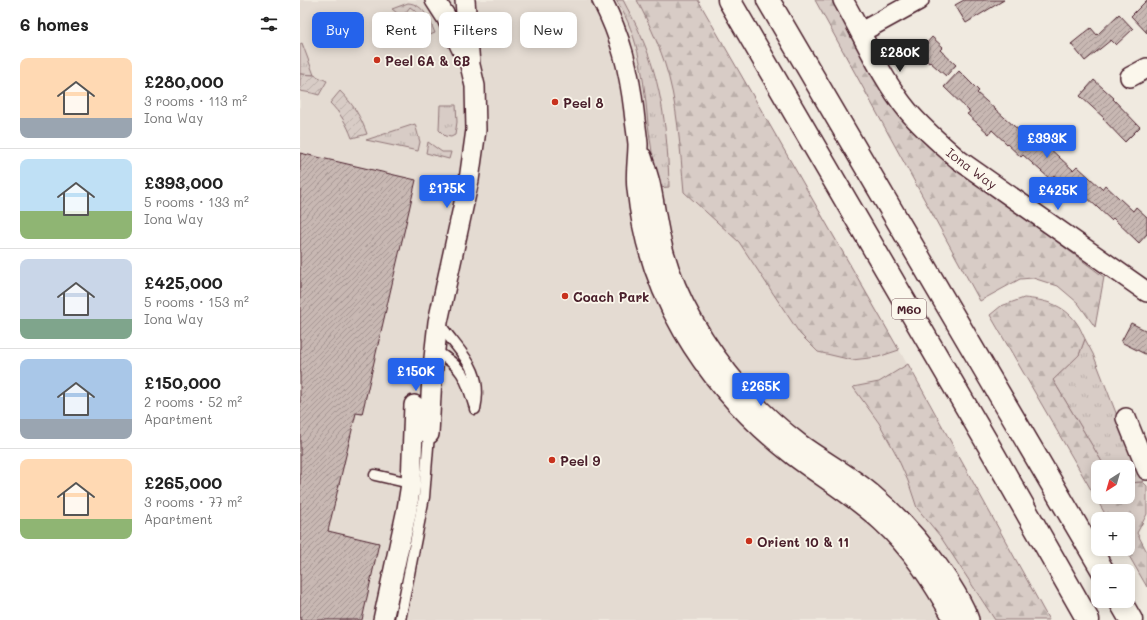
<!DOCTYPE html>
<html lang="en">
<head>
<meta charset="utf-8">
<style>
  :root { --surface:#fff; --page:#f6f6f6; --text:#222; --muted:#767676; --line:#e0e0e0; --accent:#2563eb }
  body { margin:0; font-family:Mali,sans-serif; background:var(--page); color:var(--text); height:100vh; display:flex; flex-direction:column; font-size:15px; white-space:nowrap }
  * { box-sizing:border-box; margin:0 }
  p { font-size:13px; color:var(--muted) }
  .icon { flex:none; width:22px; height:22px; fill:none; stroke:currentColor; stroke-width:2; stroke-linecap:round; stroke-linejoin:round }
  .map { position:relative; flex:1; overflow:hidden }
  .details { display:flex; flex-direction:column; background:var(--surface); width:300px }
  .details>* { flex:none }
  .hud { position:absolute; left:12px; top:12px; width:380px; height:36px; display:flex; gap:8px }
  .needle { width:26px; rotate:217deg }
  .tools { position:absolute; left:791px; top:460px; display:grid; gap:8px }
  .tools a { display:grid; place-items:center; width:44px; height:44px; border-radius:8px; background:var(--surface); box-shadow:0 2px 10px #0003; font-size:20px }
  .price { position:absolute; translate:-50% -34px; padding:0 9px; border-radius:4px; background:var(--accent); color:#fff; font-size:13px; line-height:26px; filter:drop-shadow(0 1px 2px #0008) }
  .price::after { content:''; position:absolute; left:50%; top:24px; width:12px; height:9px; margin-left:-6px; background:inherit; clip-path:polygon(0 0,100% 0,50% 100%) }
  .price.active { background:#222; color:#fff }
  ul { padding:0; list-style:none }
  li { display:flex; align-items:center; gap:12px; height:100px; padding:0 20px }
  li+li { border-top:1px solid var(--line) }
  li span { display:grid; place-items:center; flex:none; width:112px; height:80px; border-radius:8px; color:#555 }
  li>.icon { margin-inline-start:auto }
  span .icon { width:48px; height:48px; fill:#fffc; stroke-width:1 }
  li b { font-size:17px }
  h2 { display:flex; justify-content:space-between; align-items:center; height:48px; padding:0 20px; font-size:17px }
  .tag { padding:0 14px; border-radius:8px; background:var(--surface); box-shadow:0 2px 10px #0003; font-size:14px; line-height:36px }
  .tag.active { background:var(--accent); color:#fff }
  main { display:flex; flex:1; min-height:0 }
  .map>svg:first-child { display:block }
  .built { fill:#e4dbd2 }
  .grass { fill:url(#grass-tufts); stroke:#917678 }
  .forest { fill:url(#forest-firs); stroke:#917678 }
  .garden { fill:url(#garden-furrows); stroke:#917678 }
  .building { fill:url(#building-hatch); stroke:#4a1f2b }
  .lines { fill:none; stroke-linecap:round; stroke-linejoin:round }
  .lane-casing { stroke:#4a1f2b; stroke-width:13 }
  .street-casing { stroke:#4a1f2b; stroke-width:22 }
  .highway-casing { stroke:#4a1f2b; stroke-width:25 }
  .lane { stroke:#fbf7ec; stroke-width:10 }
  .street { stroke:#fbf7ec; stroke-width:19 }
  .highway { stroke:#fbf7ec; stroke-width:22 }
  .poi-dot { fill:#c8321e; stroke:#fbf7ec; stroke-width:1.5 }
  .labels { text-anchor:middle; dominant-baseline:central; stroke-width:3.5; stroke-linejoin:round; paint-order:stroke }
  .shield { fill:#fbf7ec; stroke:#7f6065; stroke-width:1 }
  .shield-label { font-size:12px; font-weight:bold; fill:#4a1f2b }
  .poi-label { font-size:13px; font-weight:bold; fill:#4a1f2b; stroke:#fbf7ec; text-anchor:start }
  .street-label { font-size:13px; fill:#4a1f2b; stroke:#fbf7ec }
</style>
</head>
<body>
<main>
<section class="details">
<h2>6 homes<svg class="icon" aria-label="filters" viewBox="0 0 24 24"><path d="M4 7h16M4 17h16"/><circle cx="9" cy="7" r="2"/><circle cx="15" cy="17" r="2"/></svg></h2>
<ul>
<li><span style="background:linear-gradient(#ffd9b3 75%,#9aa5b1 0)"><svg class="icon" aria-label="home" viewBox="0 0 24 24"><path d="M3 11l9-7 9 7M6 9v11h12V9"/></svg></span><div><b>£280,000</b><p>3 rooms · 113 m²</p><p>Iona Way</p></div></li>
<li><span style="background:linear-gradient(#bfe0f5 65%,#8fb573 0)"><svg class="icon" aria-label="home" viewBox="0 0 24 24"><path d="M3 11l9-7 9 7M6 9v11h12V9"/></svg></span><div><b>£393,000</b><p>5 rooms · 133 m²</p><p>Iona Way</p></div></li>
<li><span style="background:linear-gradient(#c9d6e8 75%,#7fa58c 0)"><svg class="icon" aria-label="home" viewBox="0 0 24 24"><path d="M3 11l9-7 9 7M6 9v11h12V9"/></svg></span><div><b>£425,000</b><p>5 rooms · 153 m²</p><p>Iona Way</p></div></li>
<li><span style="background:linear-gradient(#a9c7e8 75%,#9aa5b1 0)"><svg class="icon" aria-label="home" viewBox="0 0 24 24"><path d="M3 11l9-7 9 7M6 9v11h12V9"/></svg></span><div><b>£150,000</b><p>2 rooms · 52 m²</p><p>Apartment</p></div></li>
<li><span style="background:linear-gradient(#ffd9b3 75%,#8fb573 0)"><svg class="icon" aria-label="home" viewBox="0 0 24 24"><path d="M3 11l9-7 9 7M6 9v11h12V9"/></svg></span><div><b>£265,000</b><p>3 rooms · 77 m²</p><p>Apartment</p></div></li>
</ul>
</section>
<div class="map">
<svg width="847" height="620" viewBox="0 0 847 620">
  <defs>
    <pattern id="grass-tufts" width="24" height="20" patternUnits="userSpaceOnUse"><rect width="24" height="20" fill="#d8ccc6"/><path d="M3 7l-1-3M5 7V3M7 7l1-3M15 17l-1-3M17 17v-4M19 17l1-3" fill="none" stroke="#bbafaa"/></pattern>
    <pattern id="forest-firs" width="22" height="20" patternUnits="userSpaceOnUse"><rect width="22" height="20" fill="#d8ccc6"/><path d="M5 1l3.5 6h-7zM16 11l3.5 6h-7z" fill="#bbafaa"/></pattern>
    <pattern id="garden-furrows" width="10" height="10" patternUnits="userSpaceOnUse"><rect width="10" height="10" fill="#d8ccc6"/><path d="M-1 1l2-2M0 10L10 0M9 11l2-2" fill="none" stroke="#bbafaa"/></pattern>
    <pattern id="building-hatch" width="6" height="6" patternUnits="userSpaceOnUse"><rect width="6" height="6" fill="#c8b8b3"/><path d="M-1 1l2-2M0 6l6-6M5 7l2-2" fill="none" stroke="#a49592"/></pattern>
  </defs>
  <rect width="100%" height="100%" fill="#f0eae0"/>
  <filter id="ink" filterUnits="userSpaceOnUse"><feTurbulence type="fractalNoise" baseFrequency=".025" numOctaves="2"/><feDisplacementMap in="SourceGraphic" scale="8" xChannelSelector="R" yChannelSelector="G"/><feConvolveMatrix kernelMatrix="1 2 1 2 8 2 1 2 1" color-interpolation-filters="sRGB"/></filter>
  <g filter="url(#ink)">
    <!-- built -->
    <path class="built" d="M0,0H398L576,308L749,620H0Z"/>
    <!-- grass -->
    <path class="grass" d="M316,0H323C329,12 336,23 341,36C362,83 368,136 369,187L358,188C354,167 351,146 348,124C344,82 340,36 316,0Z
      M108,3C124,4 130,21 135,33L125,37L119,27L126,19L110,7L102,17L92,9Z
      M2,43L14,75L0,74V44Z
      M140,105H156L157,122L155,135L151,137L145,136L139,130Z
      M115,124L120,142L118,151L66,140Z
      M128,142L142,152H151L149,159L126,153Z
      M785,339L793,354L843,482L828,483V467H805L753,380L779,355Z"/>
    <!-- forest -->
    <path class="forest" d="M337,0H398L599,350L578,357L552,360L518,352L500,334L439,242L384,192C380,148 378,103 364,61C357,40 347,20 337,0Z
      M515,0H537L666,173L804,277L795,327L778,303L758,286L733,278L720,279L680,301Z
      M724,298C744,300 763,304 776,322C780,327 782,333 785,339L779,355L753,380L805,467H798V497H828V483L843,482L847,486V514L837,533L847,552V587L825,549H828V519H808L690,315L701,306Z
      M608,364L749,620H695L640,536L617,508L608,481L595,452L579,423L553,387L579,382Z"/>
    <!-- garden -->
    <path class="garden" d="M0,74L14,75L27,81L19,95L12,93L0,91Z
      M40,91C53,104 61,117 67,134L52,138C47,124 40,113 30,103Z"/>
    <!-- building -->
    <path class="building" d="M664,0H704L666,23L655,5Z
      M847,0V33L831,16Z
      M819,14L833,29L816,45L811,40L785,61L771,44L791,28L797,35Z
      M632,37L643,47L640,50L656,65L646,76L630,62L629,63L618,53Z
      M659,71L679,91L677,93L741,150L746,145L773,170L777,166L802,189L805,185L833,211L836,207L847,217V234L839,243L813,218L811,220L784,195L780,199L754,175L750,179L723,155L721,157L692,130L689,134L667,114L670,112L644,87Z
      M794,80L814,98L813,99L840,127L825,142L803,119L804,118L780,96Z
      M0,153L116,180L62,414L56,413L28,531L79,543L62,620H0Z
      M831,323L847,331V355L821,342Z"/>
    <g class="lines">
      <defs>
        <path id="lane" d="M139,323C160,354 184,368 175,409
          M135,351C162,366 166,377 174,405
          M75,475L114,484
          M100,620L124,497L129,434"/>
        <path id="street" d="M135,0L146,17L165,56
          M302,0C321,37 329,69 334,111C335,122 337,133 338,144C338,159 335,174 337,189C342,239 358,288 383,331C411,379 450,422 494,456C523,478 554,496 581,521C612,549 634,584 654,620
          M543,0C564,37 581,78 608,111C623,129 641,144 659,160L847,292
          M561,32L619,0
          M830,77L847,68
          M342,157C345,166 348,175 350,183C355,205 357,227 363,249C377,301 407,349 442,390C459,410 479,428 500,444C523,461 550,475 572,494C598,516 620,540 639,567C649,581 664,605 669,620
          M826,418L847,470
          M129,434L132,376L138,322L169,180L176,130L175,86L170,65L165,0
          M83,620L107,509L111,484L114,405"/>
        <path id="highway" d="M429,0L689,446L788,620
          M468,0L803,571
          M820,601L831,620"/>
      </defs>
      <!-- lane casing -->
      <use href="#lane" class="lane-casing"/>
      <!-- street casing -->
      <use href="#street" class="street-casing"/>
      <!-- highway casing -->
      <use href="#highway" class="highway-casing"/>
      <!-- lane -->
      <use href="#lane" class="lane"/>
      <!-- street -->
      <use href="#street" class="street"/>
      <!-- highway -->
      <use href="#highway" class="highway"/>
    </g>
  </g>
  <!-- markers -->
  <g class="poi-dot">
    <circle cx="77" cy="60" r="4"/>
    <circle cx="255" cy="102" r="4"/>
    <circle cx="265" cy="296" r="4"/>
    <circle cx="252" cy="460" r="4"/>
    <circle cx="449" cy="541" r="4"/>
  </g>
  <g class="labels">
    <!-- shield labels -->
    <rect class="shield" x="592" y="299" width="34" height="20" rx="3"/>
    <g class="shield-label">
      <text x="609" y="309">M60</text>
    </g>
    <!-- poi labels -->
    <g class="poi-label">
      <text x="85" y="60">Peel 6A &amp; 6B</text>
      <text x="263" y="102">Peel 8</text>
      <text x="273" y="296">Coach Park</text>
      <text x="260" y="460">Peel 9</text>
      <text x="457" y="541">Orient 10 &amp; 11</text>
    </g>
    <!-- street labels -->
    <g class="street-label">
      <text transform="translate(672 168) rotate(37)">Iona Way</text>
    </g>
  </g>
</svg>
<div class="tools">
<a><svg class="needle" viewBox="-14 -14 28 28"><path d="M0-13l5 13h-10z" fill="#e53935"/><path d="M0 13l5-13h-10z" fill="#767676"/></svg></a>
<a>+</a>
<a>−</a>
</div>
<b class="price active" style="left:600px;top:73px">£280K</b>
<b class="price" style="left:747px;top:159px">£393K</b>
<b class="price" style="left:147px;top:209px">£175K</b>
<b class="price" style="left:758px;top:211px">£425K</b>
<b class="price" style="left:116px;top:392px">£150K</b>
<b class="price" style="left:461px;top:407px">£265K</b>
<div class="hud">
<a class="tag active">Buy</a>
<a class="tag">Rent</a>
<a class="tag">Filters</a>
<a class="tag">New</a>
</div>
</div>
</main>
</body>
</html>
